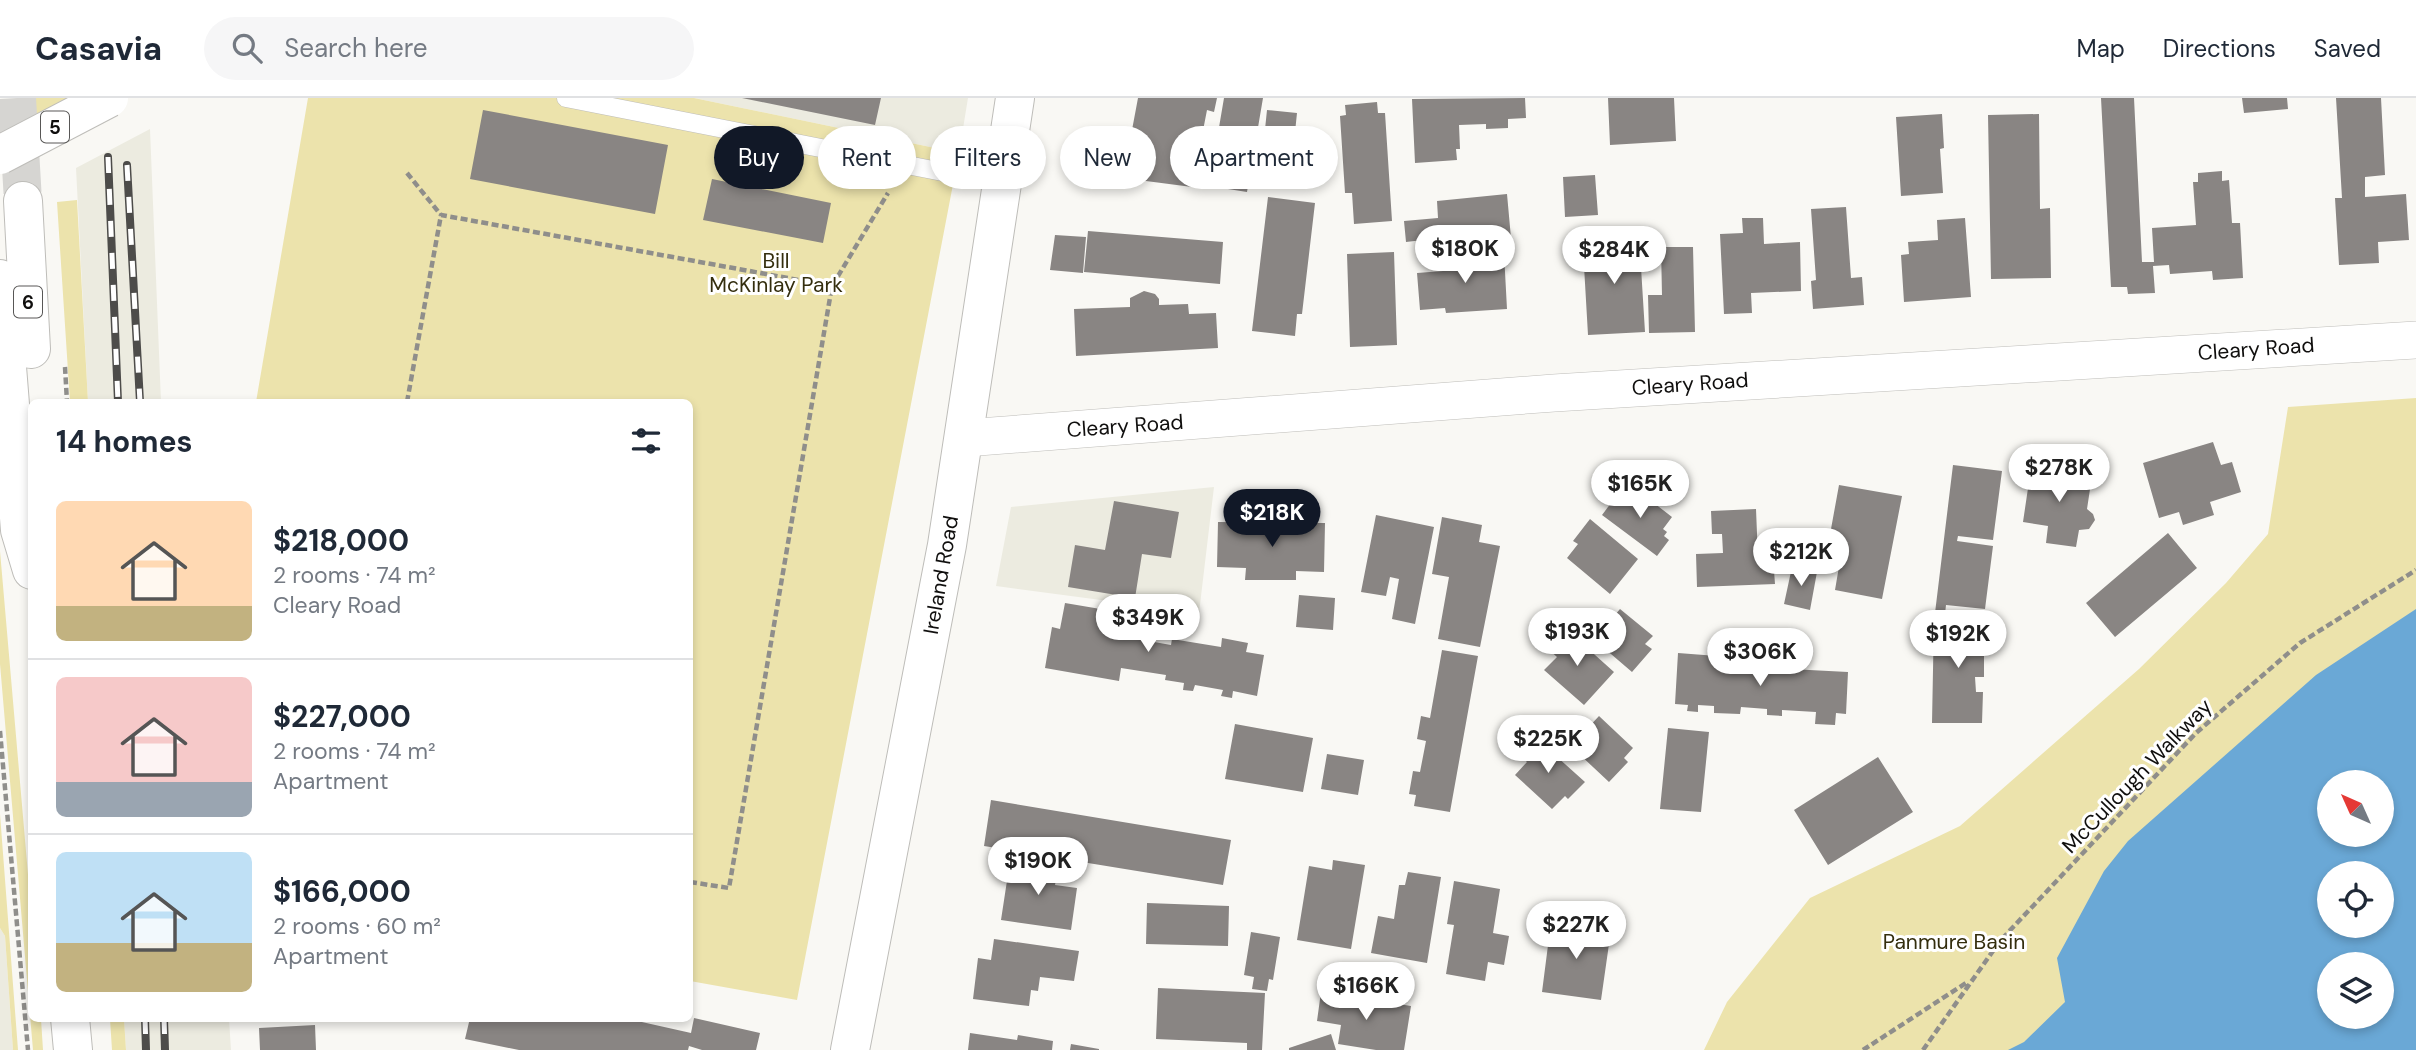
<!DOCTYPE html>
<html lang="en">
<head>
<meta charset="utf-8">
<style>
  :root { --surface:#fff; --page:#f6f6f7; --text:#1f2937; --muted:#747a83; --line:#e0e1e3; --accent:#111827 }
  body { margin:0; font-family:"DM Sans",sans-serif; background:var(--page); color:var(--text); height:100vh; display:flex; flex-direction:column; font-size:26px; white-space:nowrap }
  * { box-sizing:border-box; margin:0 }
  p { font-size:23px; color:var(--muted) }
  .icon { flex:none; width:38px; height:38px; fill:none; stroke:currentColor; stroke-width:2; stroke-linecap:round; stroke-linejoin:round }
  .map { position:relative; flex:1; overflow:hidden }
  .drawer { position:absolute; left:28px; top:301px; width:665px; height:623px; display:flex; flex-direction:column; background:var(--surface); border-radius:10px; box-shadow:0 4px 10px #0003 }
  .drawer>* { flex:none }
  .banner { position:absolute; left:714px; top:28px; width:665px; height:63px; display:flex; gap:14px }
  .needle { width:46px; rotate:315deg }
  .fabs { position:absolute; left:2317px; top:672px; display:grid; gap:14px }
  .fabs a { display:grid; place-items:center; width:77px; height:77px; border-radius:50%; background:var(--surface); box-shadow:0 4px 10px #0003; font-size:35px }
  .price { position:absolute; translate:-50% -60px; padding:0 16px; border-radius:24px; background:#fff; color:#222; font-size:23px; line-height:46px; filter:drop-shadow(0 2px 4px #0008) }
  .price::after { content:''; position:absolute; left:50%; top:42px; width:21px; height:16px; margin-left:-10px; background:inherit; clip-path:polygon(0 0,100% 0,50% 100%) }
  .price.active { background:var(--accent); color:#fff }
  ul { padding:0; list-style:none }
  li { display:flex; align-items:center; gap:21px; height:175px; padding:0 28px }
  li+li { border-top:2px solid var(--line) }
  li span { display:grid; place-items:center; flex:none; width:196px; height:140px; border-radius:10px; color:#555 }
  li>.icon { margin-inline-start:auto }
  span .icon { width:84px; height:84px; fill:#fffc; stroke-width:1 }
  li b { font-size:30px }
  h2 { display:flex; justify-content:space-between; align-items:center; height:84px; padding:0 28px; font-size:30px }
  .pill { padding:0 24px; border-radius:32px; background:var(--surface); box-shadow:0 4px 10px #0003; font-size:24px; line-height:63px }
  .pill.active { background:var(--accent); color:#fff }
  header { display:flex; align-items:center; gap:42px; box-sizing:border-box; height:98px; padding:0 35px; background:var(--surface); border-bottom:2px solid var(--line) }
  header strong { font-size:33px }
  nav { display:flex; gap:38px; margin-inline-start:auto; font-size:24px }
  .search { width:490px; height:63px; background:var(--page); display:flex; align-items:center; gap:18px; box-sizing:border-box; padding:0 24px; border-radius:38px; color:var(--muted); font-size:26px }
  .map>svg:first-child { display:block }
  .built { fill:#ecebe0 }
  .green { fill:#ece3ac; fill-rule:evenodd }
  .water { fill:#6aa8d6; fill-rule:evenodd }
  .building { fill:#898583 }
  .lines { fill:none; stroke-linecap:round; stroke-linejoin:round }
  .primary-tunnel { stroke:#d6d5d2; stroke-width:38; stroke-dasharray:38 19; stroke-linecap:butt }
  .lane-casing { stroke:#bebdb9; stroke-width:19 }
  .street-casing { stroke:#bebdb9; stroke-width:38 }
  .secondary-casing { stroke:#bebdb9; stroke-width:40 }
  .primary-casing { stroke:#bebdb9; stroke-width:40 }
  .path { stroke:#8f8e8b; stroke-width:4.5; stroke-dasharray:7 3.5; stroke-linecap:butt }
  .lane { stroke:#fff; stroke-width:18 }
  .street { stroke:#fff; stroke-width:37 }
  .secondary { stroke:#fff; stroke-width:38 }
  .primary { stroke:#fff; stroke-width:38 }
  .rail-casing { stroke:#4d4c4a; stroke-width:8 }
  .rail { stroke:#fff; stroke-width:5; stroke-dasharray:16; stroke-linecap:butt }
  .primary-bridge-casing { stroke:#bebdb9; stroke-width:40; stroke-linecap:butt }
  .primary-bridge { stroke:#fff; stroke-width:38 }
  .labels { text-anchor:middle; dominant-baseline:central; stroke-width:6; stroke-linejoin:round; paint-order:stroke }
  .shield { fill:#fff; stroke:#585756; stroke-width:2 }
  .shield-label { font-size:19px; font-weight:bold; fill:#100f0e }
  .park-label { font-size:21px; fill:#342e0e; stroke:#fff }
  .street-label { font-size:21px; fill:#100f0e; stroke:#fff }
</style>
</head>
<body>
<header>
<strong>Casavia</strong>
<div class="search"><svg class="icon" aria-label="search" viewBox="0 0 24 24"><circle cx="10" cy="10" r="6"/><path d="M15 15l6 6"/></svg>Search here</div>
<nav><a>Map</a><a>Directions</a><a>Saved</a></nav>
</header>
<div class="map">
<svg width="2416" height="952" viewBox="0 0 2416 952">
  <rect width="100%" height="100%" fill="#f9f8f4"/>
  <!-- built -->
  <path class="built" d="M694,0H968L959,55Z
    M150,31L161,304H88L76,70Z
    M1214,389L1199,515L996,488L1011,409Z
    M0,830L5,838L13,952H0Z
    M124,921H229L231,952H126Z"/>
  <!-- green -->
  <path class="green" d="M24,0H73L0,38V12Z
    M308,0H694L959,55L797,902L690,883V304H256Z
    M77,102L88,304H70L57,104Z
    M2416,300V952H1704L1727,904L1810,800L1960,728L2139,571L2226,485L2268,436L2288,309ZM2329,684H2382V737H2329ZM2329,775H2382V828H2329ZM2329,866H2382V919H2329Z
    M0,453L31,811L32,920L41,921L43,952H33L0,566Z
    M0,716L18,952H13L5,838L0,830Z
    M110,921H124L126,952H112Z"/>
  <!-- water -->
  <path class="water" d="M2416,511V952H2008L2024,944L2065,904L2057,860L2104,773L2128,743L2316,577ZM2382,684V737H2329V684ZM2329,775H2382V828H2329ZM2329,866H2382V919H2329Z"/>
  <!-- building -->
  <path class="building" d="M742,0H881L875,27Z
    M1138,0H1217L1214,14L1207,12L1192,89L1123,80Z
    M1224,0H1263L1247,94L1209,88Z
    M1525,0L1526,20L1508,21V30L1486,31V26L1459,27L1460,51H1456L1457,62L1415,65L1412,1Z
    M1608,0H1674L1676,43L1610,47Z
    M2101,0H2134L2142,164H2154L2152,130L2196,127L2193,84H2198V75L2222,73V83L2229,82L2232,125H2240L2243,180L2213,182L2212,173L2170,176L2169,167L2153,168L2155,195L2128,196L2127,189H2111Z
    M2242,0H2287L2288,11L2244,15Z
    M2336,0H2381L2385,77L2365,79V99L2406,96L2409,142L2378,144L2379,165L2339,167L2335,100H2342Z
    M1377,4L1378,15H1385L1392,123L1354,126L1352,95H1345L1340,18L1346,17L1345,7Z
    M483,12L668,47L655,116L470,81Z
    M1267,12L1297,15L1294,44L1264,41Z
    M1942,16L1944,50L1940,51L1943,95L1901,98L1896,19Z
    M2039,16L2040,111L2050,110L2051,180L1991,181L1988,17Z
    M1595,77L1598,117L1565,119L1563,79Z
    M712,81L831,105L823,145L703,122Z
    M1507,96L1511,140L1441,146L1440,140L1406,144L1404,123L1438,120L1437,103Z
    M1268,99L1315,105L1302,216H1297L1295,238L1252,233Z
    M1846,109L1851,180L1862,179L1864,207L1813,211L1811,183L1816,182L1811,111Z
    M1742,120H1763L1764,146L1800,144L1801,193L1751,195L1752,215L1724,216L1720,136L1743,135Z
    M1965,120L1971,199L1904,204L1901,157L1909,156L1908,144L1938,142L1937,122Z
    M1088,133L1223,144L1220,186L1084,174Z
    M1055,137L1086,139L1083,175L1050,172Z
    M1639,137L1645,234L1588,237L1584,168H1589L1587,140Z
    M1661,149H1693L1695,234L1649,235L1648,197H1662Z
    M1394,154L1397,247L1350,249L1347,156Z
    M1504,155L1507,211L1446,215L1445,210L1420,212L1417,175L1443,173L1442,159Z
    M1144,193L1155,196L1159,201V207L1188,206L1189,216L1216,215L1218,250L1076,258L1074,211L1130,209V200Z
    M2213,344L2221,367L2232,364L2241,394L2210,404L2214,417L2183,427L2179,414L2159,420L2143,365Z
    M1953,367L2002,373L1993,442L1958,438L1957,443L1993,448L1985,511L1946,507L1945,516L1935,515Z
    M2061,368L2069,369L2072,376L2092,378L2087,411L2093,416L2095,422L2089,431L2079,432L2076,449L2046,445L2048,428L2023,424L2031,370L2057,373Z
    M1839,387L1902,398L1882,501L1835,492L1843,445L1829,442Z
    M1632,388L1672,419L1663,431L1667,434L1664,438L1669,442L1657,458L1602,417L1617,397L1623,401Z
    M1114,403L1179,414L1171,460L1142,456L1135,500L1068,489L1075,447L1105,452Z
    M1756,411L1758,460L1773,459L1775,486L1697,489L1696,456L1723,455L1722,436H1712L1711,413Z
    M1376,417L1434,429L1415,526L1392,521L1399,481L1390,479L1386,498L1361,494Z
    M1442,419L1482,427L1479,444L1500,448L1480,549L1438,541L1449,479L1432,476Z
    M1590,421L1638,461L1610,496L1567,460L1578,446L1573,443Z
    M1218,424L1325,425L1324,474L1296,473V482H1245L1246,470L1217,469Z
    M2168,435L2197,470L2115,539L2086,505Z
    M1792,469L1817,474L1810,512L1784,506Z
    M1299,497L1335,500L1333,532L1296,529Z
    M1065,505L1130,516L1126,539L1171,547L1172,541L1221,549L1222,540L1248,545L1246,554L1264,557L1257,598L1233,593L1232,600L1221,598L1223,592L1195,587L1193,593L1183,592L1184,585L1165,582L1166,577L1121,570L1119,583L1045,570L1052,529L1060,531Z
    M1620,511L1653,538L1645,546L1652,551L1632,574L1583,532L1598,515L1609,524Z
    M1934,519H1984V579H1975L1976,594H1983L1982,625H1932Z
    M1566,531L1614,574L1584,607L1544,572L1557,559L1548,551Z
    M1442,552L1478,558L1450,714L1414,708L1416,697L1409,696L1413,673L1420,674L1426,643L1417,641L1421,618L1430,620Z
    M1678,555L1717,558V567L1729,568V562L1758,563V569L1770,570L1771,562L1791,563L1790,571L1848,574L1846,616L1836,615L1835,627L1815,626L1816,614L1782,612V618L1767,617V611L1741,609L1740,616L1714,615V608L1698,607V614L1687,613L1688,607L1675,606Z
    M1599,618L1633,650L1624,660L1628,664L1609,684L1562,640L1577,625L1585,633Z
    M1235,626L1313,640L1303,694L1225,681Z
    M1668,630L1709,634L1701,714L1660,711Z
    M1536,640L1585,684L1568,701L1565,698L1552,711L1515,677L1527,664L1520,657Z
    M1327,656L1364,662L1358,697L1321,691Z
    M1878,659L1913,714L1828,767L1794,712Z
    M991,702L1231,742L1223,787L984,748Z
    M1333,762L1365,767L1351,851L1297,842L1309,768L1332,772Z
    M1010,763L1058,770L1055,787L1077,790L1071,832L1001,822Z
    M1408,774L1441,779L1427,865L1371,855L1378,818L1394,821L1399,787H1405Z
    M1454,783L1500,791L1493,835L1509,838L1504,867L1488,864L1485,883L1446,876L1454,827L1447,826Z
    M1147,805L1229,808L1228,848L1146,846Z
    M1551,824L1611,832L1601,902L1542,894Z
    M1251,834L1280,839L1273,882L1269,881L1267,893L1252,891L1254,879L1244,877Z
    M994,841L1079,853L1074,883L1040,879L1038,893L1031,892L1029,908L973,901L978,860L991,862Z
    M1158,890L1265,895L1262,952H1247V945L1156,941Z
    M1321,894L1411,908L1404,952H1376L1338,946L1341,927L1317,923Z
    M470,920H624L691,935L694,920L760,935L756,952H702L689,948L688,952H519L465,941Z
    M315,927L316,952H260L259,930Z
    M970,935L1017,942L1018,937L1053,943L1052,952H968Z
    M1331,936L1336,952H1289V950Z
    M1071,946L1099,951V952H1070Z"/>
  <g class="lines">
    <!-- primary-tunnel -->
    <path class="primary-tunnel" d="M17,0L23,103"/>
    <defs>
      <path id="lane" d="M566,0L1004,86"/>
      <path id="street" d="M965,340L1554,295L2416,242"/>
      <path id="secondary" d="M850,952L947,447L1015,0"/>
      <path id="primary" d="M23,103L31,251
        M0,181L20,432L32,472
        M70,920L73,952"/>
    </defs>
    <!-- lane casing -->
    <use href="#lane" class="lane-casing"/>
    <!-- street casing -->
    <use href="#street" class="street-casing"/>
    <!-- secondary casing -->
    <use href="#secondary" class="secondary-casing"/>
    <!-- primary casing -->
    <use href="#primary" class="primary-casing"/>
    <!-- path -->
    <path class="path" d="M407,75L441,117
      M65,269L67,304
      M407,304L441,117L832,188
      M0,633L28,952
      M690,784L729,790L832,188L888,95
      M1863,952L1966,885
      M1923,952L2000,843L2196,635L2300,545L2416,472"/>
    <!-- lane -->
    <use href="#lane" class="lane"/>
    <!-- street -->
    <use href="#street" class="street"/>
    <!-- secondary -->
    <use href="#secondary" class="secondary"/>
    <!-- primary -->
    <use href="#primary" class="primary"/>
    <defs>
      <path id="rail" d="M108,59L118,304
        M127,67L140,304
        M145,920L146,952
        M164,920L165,952"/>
    </defs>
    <!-- rail casing -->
    <use href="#rail" class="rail-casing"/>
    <!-- rail -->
    <use href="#rail" class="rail"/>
    <defs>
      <path id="primary-bridge" d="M0,57L109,0"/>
    </defs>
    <!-- primary-bridge casing -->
    <use href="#primary-bridge" class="primary-bridge-casing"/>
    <!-- primary-bridge -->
    <use href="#primary-bridge" class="primary-bridge"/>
  </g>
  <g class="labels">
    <!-- shield labels -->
    <g class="shield">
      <rect x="41" y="13.5" width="28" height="31" rx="5"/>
      <rect x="14" y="188.5" width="28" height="31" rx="5"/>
    </g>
    <g class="shield-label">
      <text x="55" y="29">5</text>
      <text x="28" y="204">6</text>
    </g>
    <!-- park labels -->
    <g class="park-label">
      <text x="776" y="163">Bill<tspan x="776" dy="24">McKinlay Park</tspan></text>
      <text x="1954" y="844">Panmure Basin</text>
    </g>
    <!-- street labels -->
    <g class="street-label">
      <text transform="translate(2256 251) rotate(-4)">Cleary Road</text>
      <text transform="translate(1690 286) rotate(-4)">Cleary Road</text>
      <text transform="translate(1125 328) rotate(-4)">Cleary Road</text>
      <text transform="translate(941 477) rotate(-80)">Ireland Road</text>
      <text transform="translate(2137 678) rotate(-46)">McCullough Walkway</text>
    </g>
  </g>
</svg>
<div class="fabs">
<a><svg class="needle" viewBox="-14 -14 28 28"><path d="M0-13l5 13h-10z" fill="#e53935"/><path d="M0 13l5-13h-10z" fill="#747a83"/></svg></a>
<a><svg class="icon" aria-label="locate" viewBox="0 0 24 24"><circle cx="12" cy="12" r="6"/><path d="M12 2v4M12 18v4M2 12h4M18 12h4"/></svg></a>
<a><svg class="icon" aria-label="layers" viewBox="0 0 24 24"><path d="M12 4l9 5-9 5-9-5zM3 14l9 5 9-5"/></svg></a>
</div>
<b class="price" style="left:1465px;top:187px">$180K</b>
<b class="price" style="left:1614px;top:188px">$284K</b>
<b class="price" style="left:2059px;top:406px">$278K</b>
<b class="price" style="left:1640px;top:422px">$165K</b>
<b class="price active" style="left:1272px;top:451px">$218K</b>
<b class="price" style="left:1801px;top:490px">$212K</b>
<b class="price" style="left:1148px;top:556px">$349K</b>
<b class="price" style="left:1577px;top:570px">$193K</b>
<b class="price" style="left:1958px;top:572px">$192K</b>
<b class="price" style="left:1760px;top:590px">$306K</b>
<b class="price" style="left:1548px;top:677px">$225K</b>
<b class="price" style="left:1038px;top:799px">$190K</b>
<b class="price" style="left:1576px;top:863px">$227K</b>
<b class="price" style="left:1366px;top:924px">$166K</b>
<div class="banner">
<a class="pill active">Buy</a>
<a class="pill">Rent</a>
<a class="pill">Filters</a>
<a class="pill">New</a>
<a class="pill">Apartment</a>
</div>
<section class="drawer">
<h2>14 homes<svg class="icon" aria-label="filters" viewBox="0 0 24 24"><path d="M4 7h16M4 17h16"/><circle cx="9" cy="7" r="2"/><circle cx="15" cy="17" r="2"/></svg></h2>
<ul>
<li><span style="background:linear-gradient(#ffd9b3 75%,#c2b280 0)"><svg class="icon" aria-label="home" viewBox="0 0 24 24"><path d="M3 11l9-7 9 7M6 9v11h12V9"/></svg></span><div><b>$218,000</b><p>2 rooms · 74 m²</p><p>Cleary Road</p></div></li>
<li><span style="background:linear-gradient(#f6c9c9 75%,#9aa5b1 0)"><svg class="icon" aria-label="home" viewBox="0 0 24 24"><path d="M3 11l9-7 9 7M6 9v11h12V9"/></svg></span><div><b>$227,000</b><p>2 rooms · 74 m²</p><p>Apartment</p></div></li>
<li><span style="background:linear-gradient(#bfe0f5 65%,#c2b280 0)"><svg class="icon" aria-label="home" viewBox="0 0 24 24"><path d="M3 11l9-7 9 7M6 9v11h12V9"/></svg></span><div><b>$166,000</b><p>2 rooms · 60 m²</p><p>Apartment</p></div></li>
</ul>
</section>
</div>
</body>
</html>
